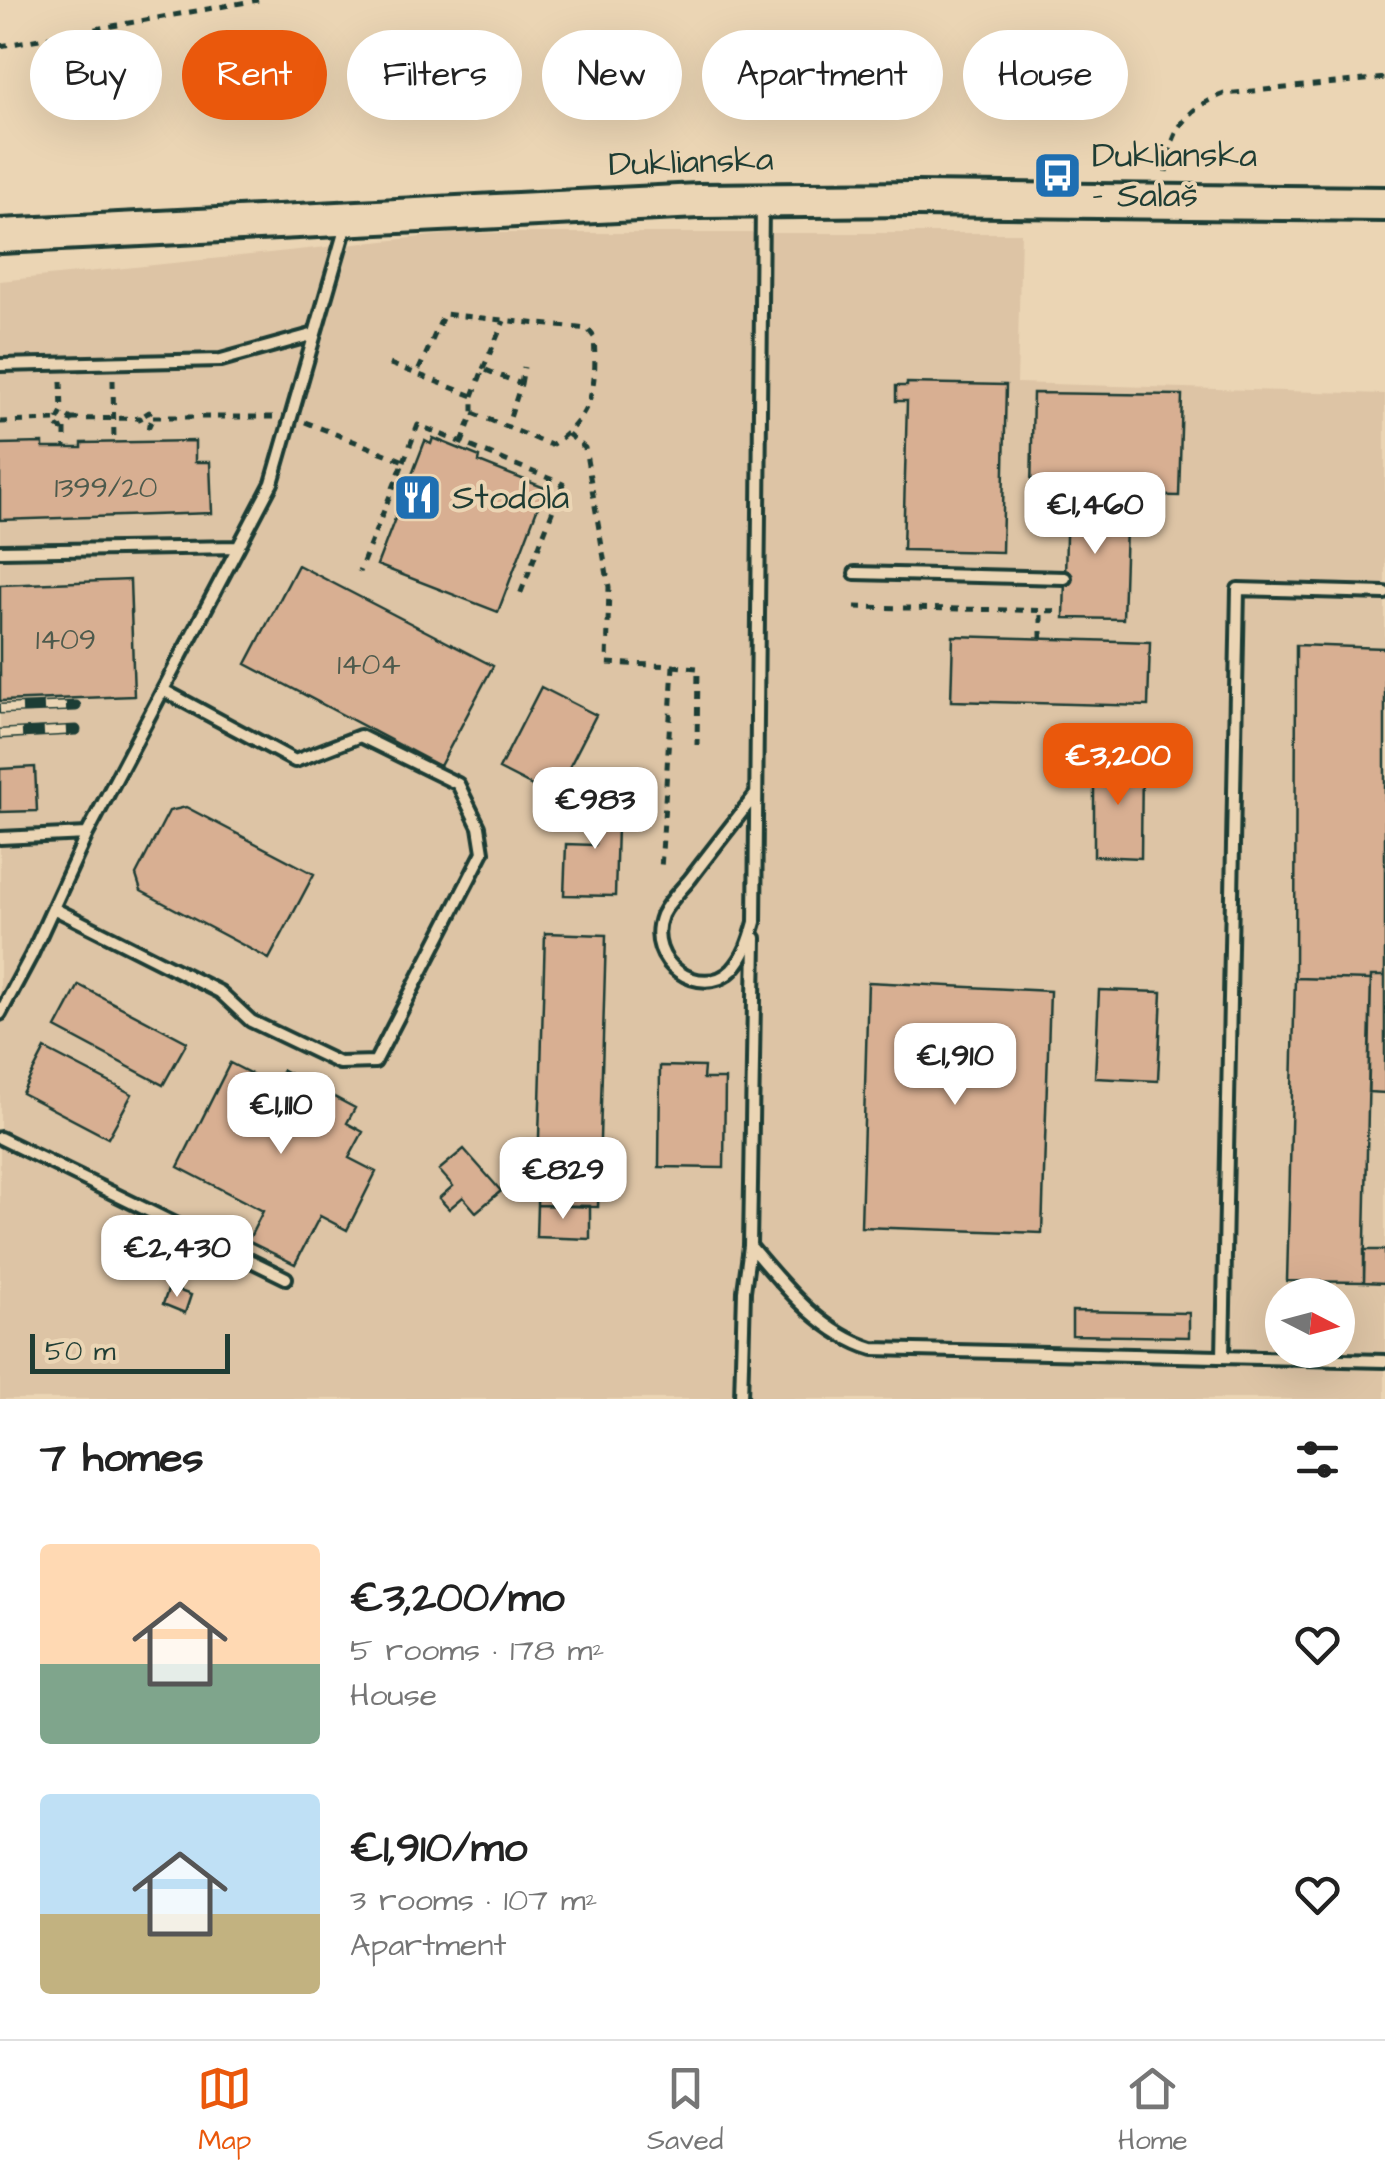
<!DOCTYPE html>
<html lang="en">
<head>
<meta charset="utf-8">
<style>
  :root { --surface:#fff; --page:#f2f2f2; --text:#222; --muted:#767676; --line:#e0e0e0; --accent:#ea580c }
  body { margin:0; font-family:"Architects Daughter",sans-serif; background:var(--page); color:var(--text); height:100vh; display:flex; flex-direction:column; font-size:38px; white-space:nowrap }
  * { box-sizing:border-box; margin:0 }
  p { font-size:32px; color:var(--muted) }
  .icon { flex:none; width:55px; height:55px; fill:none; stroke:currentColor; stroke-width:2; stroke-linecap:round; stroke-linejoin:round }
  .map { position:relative; height:1399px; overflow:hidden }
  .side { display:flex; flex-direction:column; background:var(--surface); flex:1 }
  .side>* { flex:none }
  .hud { position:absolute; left:30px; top:30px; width:1325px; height:90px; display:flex; gap:20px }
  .needle { width:65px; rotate:96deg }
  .buttons { position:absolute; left:1265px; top:1278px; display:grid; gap:20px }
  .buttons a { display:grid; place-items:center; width:90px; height:90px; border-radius:50%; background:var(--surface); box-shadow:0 10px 40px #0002; font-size:50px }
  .scale { position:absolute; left:30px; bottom:25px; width:200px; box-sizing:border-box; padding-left:10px; border:5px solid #1f3d34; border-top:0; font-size:28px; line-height:35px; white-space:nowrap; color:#1f3d34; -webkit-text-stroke:8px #ebd5b4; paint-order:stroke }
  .price { position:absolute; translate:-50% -85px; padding:0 22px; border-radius:20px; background:#fff; color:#222; font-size:32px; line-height:65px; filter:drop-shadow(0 2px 5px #0008) }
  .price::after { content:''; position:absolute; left:50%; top:60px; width:30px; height:22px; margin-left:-15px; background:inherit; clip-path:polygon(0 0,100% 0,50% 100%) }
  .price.current { background:var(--accent); color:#fff }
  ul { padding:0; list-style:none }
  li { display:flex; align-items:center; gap:30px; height:250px; padding:0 40px }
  li span { display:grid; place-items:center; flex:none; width:280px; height:200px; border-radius:10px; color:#555 }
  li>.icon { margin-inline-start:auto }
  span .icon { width:120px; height:120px; fill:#fffc; stroke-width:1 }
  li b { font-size:42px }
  h2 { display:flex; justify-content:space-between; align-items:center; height:120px; padding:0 40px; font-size:42px }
  .tag { padding:0 35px; border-radius:45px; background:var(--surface); box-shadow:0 10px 40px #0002; font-size:35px; line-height:90px }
  .tag.current { background:var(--accent); color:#fff }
  .dock { display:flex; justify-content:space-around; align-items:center; height:140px; border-top:2px solid var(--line); background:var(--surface); font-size:28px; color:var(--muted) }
  .dock a { display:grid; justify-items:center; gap:5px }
  .dock .current { color:var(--accent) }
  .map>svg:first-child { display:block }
  .built { fill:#ddc4a5; fill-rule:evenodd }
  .building { fill:#d8af92; stroke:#1f3d34; stroke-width:2.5 }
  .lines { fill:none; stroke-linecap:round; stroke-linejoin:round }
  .service-casing { stroke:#1f3d34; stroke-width:18 }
  .primary-casing { stroke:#1f3d34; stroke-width:40 }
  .path { stroke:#1f3d34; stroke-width:5; stroke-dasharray:8 8; stroke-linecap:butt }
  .service { stroke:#ebd5b4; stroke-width:10 }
  .primary { stroke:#ebd5b4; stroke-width:32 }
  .rail-casing { stroke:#1f3d34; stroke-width:11 }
  .rail { stroke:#ebd5b4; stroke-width:8; stroke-dasharray:22; stroke-linecap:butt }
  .labels { text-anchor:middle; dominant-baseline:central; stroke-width:8; stroke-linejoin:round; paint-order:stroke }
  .number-label { font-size:30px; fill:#4d5a4c }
  .poi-label { font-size:35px; fill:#1f3d34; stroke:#ebd5b4; text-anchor:start }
  .street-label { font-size:35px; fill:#1f3d34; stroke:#ebd5b4 }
</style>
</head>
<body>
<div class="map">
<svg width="1385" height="1399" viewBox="0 0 1385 1399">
  <rect width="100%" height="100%" fill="#ebd5b4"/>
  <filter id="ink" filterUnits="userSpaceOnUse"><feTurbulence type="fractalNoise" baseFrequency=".01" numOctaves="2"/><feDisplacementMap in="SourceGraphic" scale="20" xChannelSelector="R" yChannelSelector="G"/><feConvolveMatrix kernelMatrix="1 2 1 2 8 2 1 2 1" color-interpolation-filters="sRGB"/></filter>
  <g filter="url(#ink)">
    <!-- built -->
    <path class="built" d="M460,233H1021L1017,383L1385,394V1399H0V281ZM1282,1295H1338V1350H1282Z"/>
    <!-- building -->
    <path class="building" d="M907,383L1006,385L1002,552L903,550L907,401H896V386H907Z
      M1033,393L1182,395L1179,496L1031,493Z
      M433,438L480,457L479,462L545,488L498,612L377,565L425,441L431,444Z
      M195,441V462H210L212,513L0,520V444L43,443V448H82V443Z
      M1067,495L1127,496L1123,619L1064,618Z
      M298,565L493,666L440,766L246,664Z
      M130,580L134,696L0,701V585Z
      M953,636L1150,642L1148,706L951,701Z
      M1296,645L1385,648V976H1371V980L1295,978Z
      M541,687L596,715L554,797L499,769Z
      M1094,758L1142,759L1141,858L1094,856Z
      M35,767L37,811L0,812V769Z
      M593,791H618L615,896L564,895L566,844L595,845V831L591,830Z
      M186,807L314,874L269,959L141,891L136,875L169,811Z
      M545,933L606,935L598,1207L537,1205Z
      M1371,976H1385V1093L1368,1092Z
      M1295,978L1371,980L1364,1282L1287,1281Z
      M868,982L1050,991L1042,1233L861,1227Z
      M79,985L187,1042L163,1085L56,1028Z
      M1099,990L1162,992L1158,1081L1095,1078Z
      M45,1049L132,1094L108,1138L22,1093Z
      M230,1063L275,1086L283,1070L355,1108L347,1123L363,1132L349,1158L376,1172L347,1230L320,1216L295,1264L248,1241L263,1211L178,1167Z
      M660,1066L704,1067L703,1079H725L724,1168L659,1167Z
      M464,1149L501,1191L476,1212L463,1197L449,1209L439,1198L453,1186L439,1170Z
      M537,1205L590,1206V1239L536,1237Z
      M1364,1250H1385V1283L1364,1282Z
      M169,1287L191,1295L185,1313L163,1304Z
      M1072,1311L1189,1313V1337L1072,1335Z"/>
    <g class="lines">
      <defs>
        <path id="service" d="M0,365L221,360L315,334
          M0,551L238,547
          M855,573L1065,578
          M756,794C734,822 712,850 690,879C681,890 668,902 662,915C643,963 702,1000 732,970C745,956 750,940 755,922L762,205
          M0,838L87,834
          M53,908L220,992L251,1021L339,1063L375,1062L483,852L479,827L458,784L360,736L295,761L163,690
          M755,938L750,1246C784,1286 821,1333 873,1349L1385,1361
          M0,1014L31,956L87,834L272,483L346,226
          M0,1138L286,1278
          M1223,1357L1238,589L1385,593
          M741,1399L744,1291L750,1246"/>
        <path id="primary" d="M0,236L698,201L917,199L1385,204"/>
      </defs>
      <!-- service casing -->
      <use href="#service" class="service-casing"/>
      <!-- primary casing -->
      <use href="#primary" class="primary-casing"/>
      <!-- path -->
      <path class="path" d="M0,46L258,0
        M1166,172C1171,131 1185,108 1224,94L1385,78
        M390,364L417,374
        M483,369L504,321
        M113,380L114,442
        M61,381L62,412L55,425L61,429L69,425L71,419L62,412
        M521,384L524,367
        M473,396L483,369L521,384L507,427
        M153,417H275
        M71,419L140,418L143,425L149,426L153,417L149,412L140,418
        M0,422L55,420
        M305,422L404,461L359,572
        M65,429V448
        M568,434L585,448L609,587L607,663L673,666L661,870
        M462,443L473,413L551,445C594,417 597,385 594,337L588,329L444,314L417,374L473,396V413
        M404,461L418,425L563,484L518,600
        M855,607L1064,611
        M1041,639V610
        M673,666L698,668L697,745"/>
      <!-- service -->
      <use href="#service" class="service"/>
      <!-- primary -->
      <use href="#primary" class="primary"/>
      <defs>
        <path id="rail" d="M0,709L76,706
          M0,734L76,730"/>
      </defs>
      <!-- rail casing -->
      <use href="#rail" class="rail-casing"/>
      <!-- rail -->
      <use href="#rail" class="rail"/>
    </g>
  </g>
  <!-- icons -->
  <defs>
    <symbol id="bus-square" viewBox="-11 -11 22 22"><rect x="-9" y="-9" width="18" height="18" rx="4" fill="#1f6fb2" stroke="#ebd5b4"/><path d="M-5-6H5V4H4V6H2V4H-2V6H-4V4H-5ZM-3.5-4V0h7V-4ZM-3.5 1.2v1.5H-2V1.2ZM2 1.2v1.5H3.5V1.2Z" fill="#fff"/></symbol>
    <symbol id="restaurant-square" viewBox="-11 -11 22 22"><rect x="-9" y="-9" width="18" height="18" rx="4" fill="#1f6fb2" stroke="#ebd5b4"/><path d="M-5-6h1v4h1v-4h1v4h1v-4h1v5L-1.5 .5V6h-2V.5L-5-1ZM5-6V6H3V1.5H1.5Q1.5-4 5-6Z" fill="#fff"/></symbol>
  </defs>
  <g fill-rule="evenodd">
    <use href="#bus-square" x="1030" y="148" width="55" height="55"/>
    <use href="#restaurant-square" x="390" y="470" width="55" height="55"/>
  </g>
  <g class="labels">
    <!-- number labels -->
    <g class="number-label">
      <text x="106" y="488">1399/20</text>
      <text x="66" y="640">1409</text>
      <text x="369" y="665">1404</text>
    </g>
    <!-- poi labels -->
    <g class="poi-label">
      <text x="1092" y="155">Duklianska<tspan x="1092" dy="40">- Salaš</tspan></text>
      <text x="452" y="497">Stodola</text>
    </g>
    <!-- street labels -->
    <g class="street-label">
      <text transform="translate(691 162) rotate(-2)">Duklianska</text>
    </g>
  </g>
</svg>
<div class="buttons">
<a><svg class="needle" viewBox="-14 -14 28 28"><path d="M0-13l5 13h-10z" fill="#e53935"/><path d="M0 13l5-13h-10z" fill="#767676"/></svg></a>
</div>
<div class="scale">50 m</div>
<b class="price" style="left:1095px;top:557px">€1,460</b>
<b class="price current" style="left:1118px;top:808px">€3,200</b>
<b class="price" style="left:595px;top:852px">€983</b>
<b class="price" style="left:955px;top:1108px">€1,910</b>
<b class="price" style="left:281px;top:1157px">€1,110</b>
<b class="price" style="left:563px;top:1222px">€829</b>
<b class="price" style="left:177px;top:1300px">€2,430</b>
<div class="hud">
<a class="tag">Buy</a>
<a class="tag current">Rent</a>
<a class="tag">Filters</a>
<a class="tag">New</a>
<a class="tag">Apartment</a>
<a class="tag">House</a>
</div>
</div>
<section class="side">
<h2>7 homes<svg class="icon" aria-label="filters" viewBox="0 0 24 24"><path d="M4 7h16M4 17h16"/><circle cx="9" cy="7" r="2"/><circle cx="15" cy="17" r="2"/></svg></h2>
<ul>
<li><span style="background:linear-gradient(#ffd9b3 60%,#7fa58c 0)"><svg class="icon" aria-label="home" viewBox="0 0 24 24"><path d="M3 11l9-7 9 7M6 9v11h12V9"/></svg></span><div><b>€3,200/mo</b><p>5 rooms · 178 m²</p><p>House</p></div><svg class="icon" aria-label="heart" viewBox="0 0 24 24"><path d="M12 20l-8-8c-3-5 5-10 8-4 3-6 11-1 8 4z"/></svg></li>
<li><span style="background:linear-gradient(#bfe0f5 60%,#c2b280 0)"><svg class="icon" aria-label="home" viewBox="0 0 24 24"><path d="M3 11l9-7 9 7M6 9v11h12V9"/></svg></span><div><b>€1,910/mo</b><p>3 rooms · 107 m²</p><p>Apartment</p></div><svg class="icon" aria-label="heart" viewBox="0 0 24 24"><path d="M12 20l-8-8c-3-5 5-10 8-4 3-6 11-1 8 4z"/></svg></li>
</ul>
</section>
<nav class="dock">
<a class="current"><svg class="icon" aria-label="map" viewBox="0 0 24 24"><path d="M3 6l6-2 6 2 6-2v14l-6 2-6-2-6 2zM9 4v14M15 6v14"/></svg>Map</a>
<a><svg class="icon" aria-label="saved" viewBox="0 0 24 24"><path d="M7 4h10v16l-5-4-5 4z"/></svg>Saved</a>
<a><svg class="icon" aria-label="home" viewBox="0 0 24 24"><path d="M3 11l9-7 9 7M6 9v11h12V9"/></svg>Home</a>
</nav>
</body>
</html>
